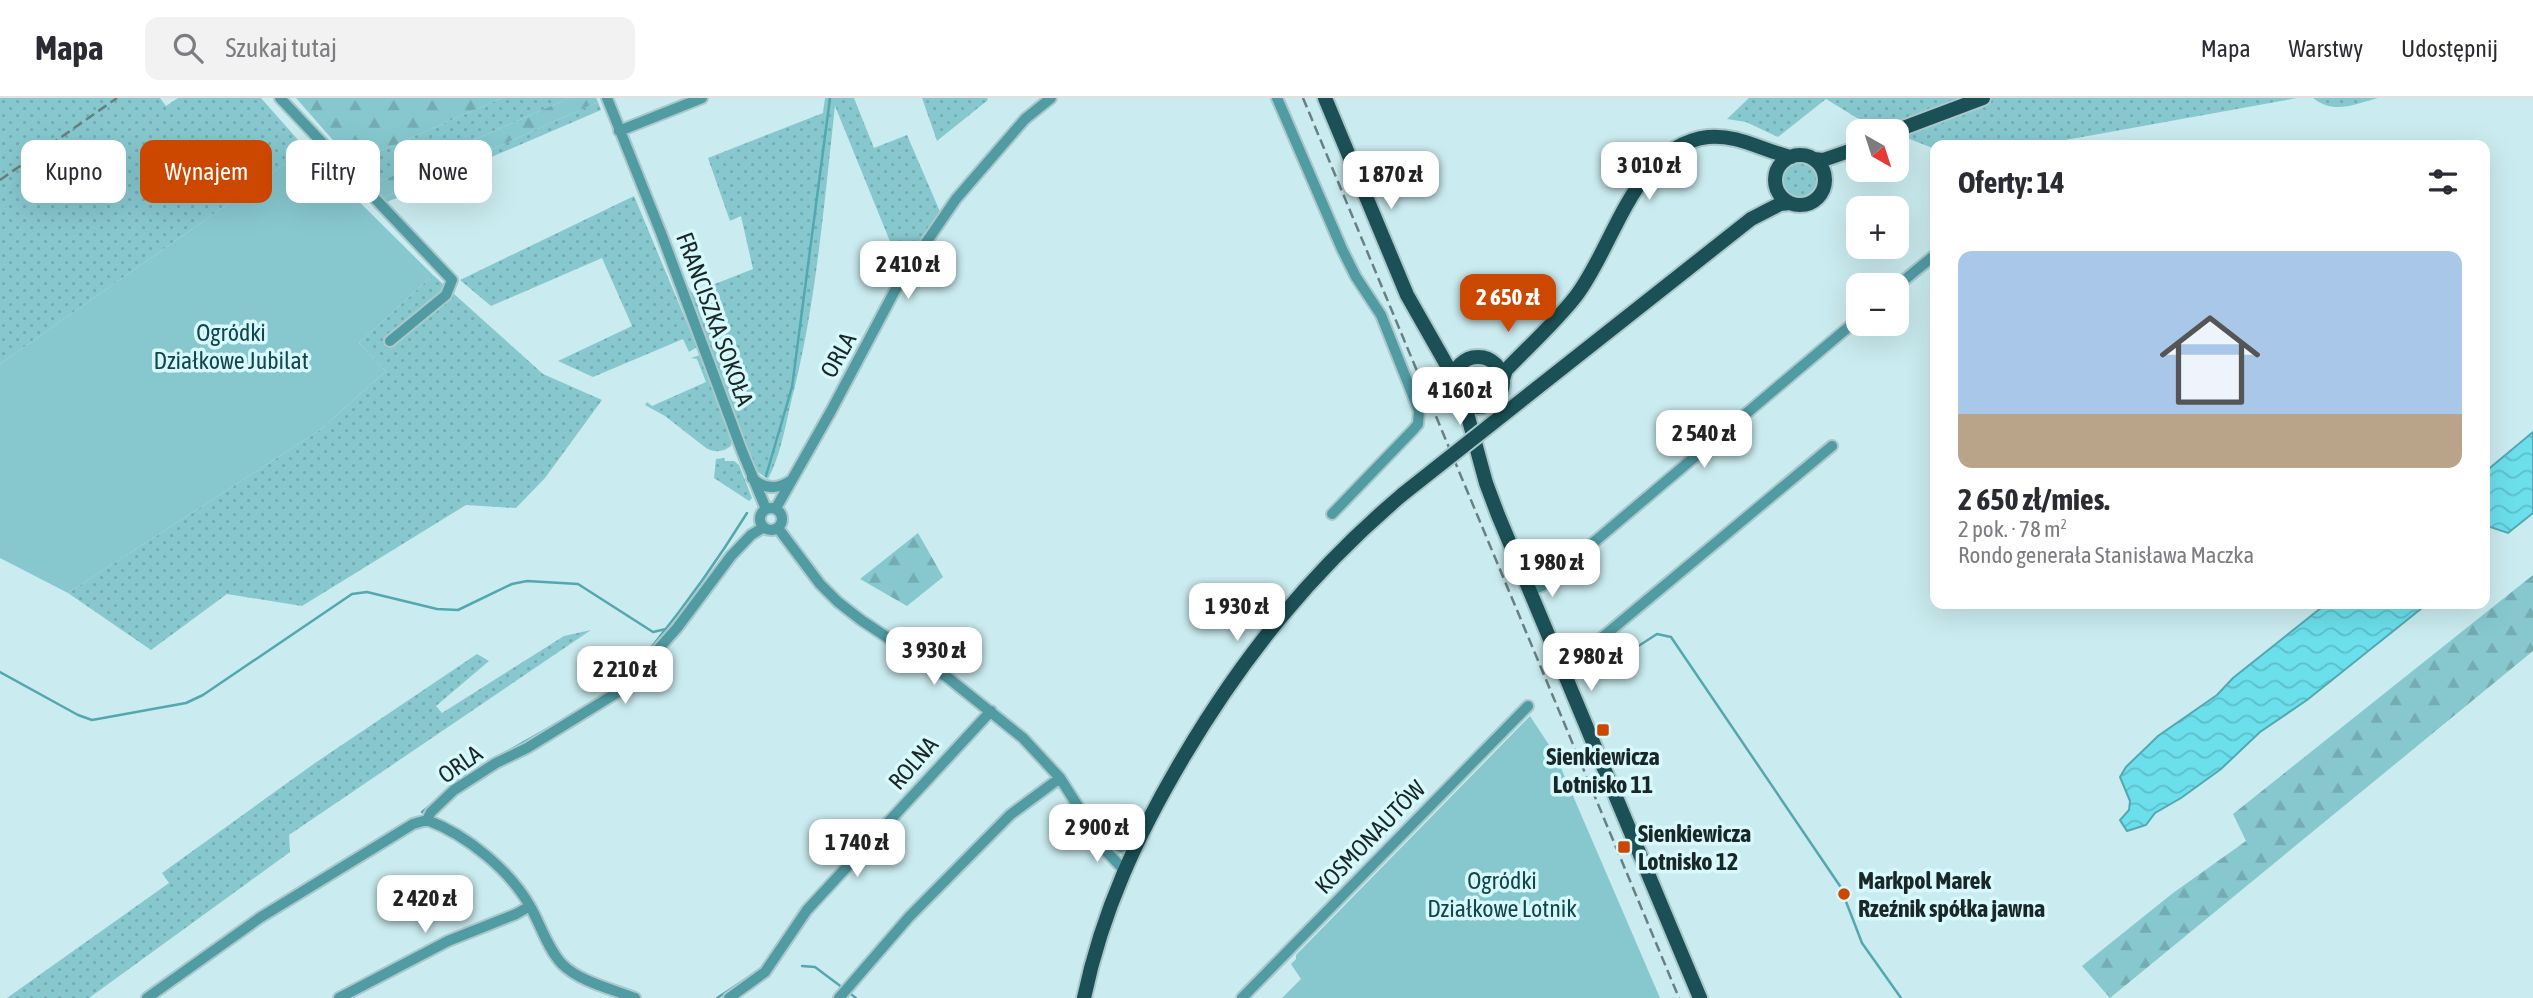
<!DOCTYPE html>
<html lang="pl">
<head>
<meta charset="utf-8">
<style>
  :root { --surface:#fff; --page:#f2f2f3; --text:#2b2b33; --muted:#7c7c81; --line:#e1e1e2; --accent:#cc4700 }
  body { margin:0; font-family:"Asap Condensed",sans-serif; background:var(--page); color:var(--text); height:100vh; display:flex; flex-direction:column; font-size:26px; white-space:nowrap }
  * { box-sizing:border-box; margin:0 }
  p { font-size:23px; color:var(--muted) }
  .icon { flex:none; width:38px; height:38px; fill:none; stroke:currentColor; stroke-width:2; stroke-linecap:round; stroke-linejoin:round }
  .map { position:relative; flex:1; overflow:hidden }
  .drawer { position:absolute; left:1930px; top:42px; width:560px; height:469px; display:flex; flex-direction:column; background:var(--surface); border-radius:14px; box-shadow:0 7px 28px #0002 }
  .drawer>* { flex:none }
  .guide { position:absolute; left:21px; top:42px; width:665px; height:63px; display:flex; gap:14px }
  .needle { width:46px; rotate:141deg }
  .tools { position:absolute; left:1846px; top:21px; display:grid; gap:14px }
  .tools a { display:grid; place-items:center; width:63px; height:63px; border-radius:14px; background:var(--surface); box-shadow:0 7px 28px #0002; font-size:35px }
  .price { position:absolute; translate:-50% -60px; padding:0 16px; border-radius:14px; background:#fff; color:#222; font-size:23px; line-height:46px; filter:drop-shadow(0 2px 4px #0008) }
  .price::after { content:''; position:absolute; left:50%; top:42px; width:21px; height:16px; margin-left:-10px; background:inherit; clip-path:polygon(0 0,100% 0,50% 100%) }
  .price.on { background:var(--accent); color:#fff }
  ul { padding:0; list-style:none }
  li { display:grid; align-content:center; gap:14px; height:371px; padding:0 28px }
  li+li { border-top:2px solid var(--line) }
  li span { display:grid; place-items:center; height:217px; border-radius:14px; color:#555 }
  li>.icon { margin-inline-start:auto }
  span .icon { width:126px; height:126px; fill:#fffc; stroke-width:1 }
  li b { font-size:30px }
  h2 { display:flex; justify-content:space-between; align-items:center; height:84px; padding:0 28px; font-size:30px }
  .pill { padding:0 24px; border-radius:14px; background:var(--surface); box-shadow:0 7px 28px #0002; font-size:24px; line-height:63px }
  .pill.on { background:var(--accent); color:#fff }
  header { display:flex; align-items:center; gap:42px; box-sizing:border-box; height:98px; padding:0 35px; background:var(--surface); border-bottom:2px solid var(--line) }
  header strong { font-size:33px }
  nav { display:flex; gap:38px; margin-inline-start:auto; font-size:24px }
  .search { width:490px; height:63px; background:var(--page); display:flex; align-items:center; gap:18px; box-sizing:border-box; padding:0 24px; border-radius:14px; color:var(--muted); font-size:26px }
  .map>svg:first-child { display:block }
  .grass { fill:url(#grass-dots) }
  .forest { fill:url(#forest-firs) }
  .garden { fill:#87c8cf }
  .water { fill:url(#water-waves); stroke:#53a8b0; stroke-width:2 }
  .lines { fill:none; stroke-linecap:round; stroke-linejoin:round }
  .stream { stroke:#53a8b0; stroke-width:2.5 }
  .minor-casing { stroke:#aac8cb; stroke-width:14 }
  .major-casing { stroke:#aac8cb; stroke-width:18 }
  .minor { stroke:#519ba3; stroke-width:10 }
  .major { stroke:#1b5156; stroke-width:14 }
  .rail { stroke:#697f81; stroke-width:2.5; stroke-dasharray:10 5; stroke-linecap:butt }
  .major-bridge-casing { stroke:#aac8cb; stroke-width:18; stroke-linecap:butt }
  .major-bridge { stroke:#1b5156; stroke-width:14 }
  .poi-dot { fill:#cc4700; stroke:#d7f9fc; stroke-width:2.5 }
  .labels { text-anchor:middle; dominant-baseline:central; stroke-width:7; stroke-linejoin:round; paint-order:stroke }
  .street-label { font-size:24px; fill:#1a2728; stroke:#d7f9fc }
  .park-label { font-size:24px; fill:#11464c; stroke:#d7f9fc }
  .poi-label { font-size:24px; font-weight:bold; fill:#1a2728; stroke:#d7f9fc; text-anchor:start }
</style>
</head>
<body>
<header>
<strong>Mapa</strong>
<div class="search"><svg class="icon" aria-label="search" viewBox="0 0 24 24"><circle cx="10" cy="10" r="6"/><path d="M15 15l6 6"/></svg>Szukaj tutaj</div>
<nav><a>Mapa</a><a>Warstwy</a><a>Udostępnij</a></nav>
</header>
<div class="map">
<svg width="2533" height="900" viewBox="0 0 2533 900">
  <defs>
    <pattern id="grass-dots" width="8" height="8" patternUnits="userSpaceOnUse" patternTransform="scale(1.75)"><rect width="8" height="8" fill="#87c8cf"/><path d="M2 2h.1M6 6h.1" fill="none" stroke="#74acb2" stroke-width="1.8" stroke-linecap="round"/></pattern>
    <pattern id="forest-firs" width="22" height="20" patternUnits="userSpaceOnUse" patternTransform="scale(1.75)"><rect width="22" height="20" fill="#87c8cf"/><path d="M5 1l3.5 6h-7zM16 11l3.5 6h-7z" fill="#74acb2"/></pattern>
    <pattern id="water-waves" width="16" height="10" patternUnits="userSpaceOnUse" patternTransform="scale(1.75)"><rect width="16" height="10" fill="#6bdfeb"/><path d="M0 5q4-4 8 0t8 0" fill="none" stroke="#5cbfca"/></pattern>
  </defs>
  <rect width="100%" height="100%" fill="#caebef"/>
  <!-- grass -->
  <path class="grass" d="M0,0H160L166,8L178,0H261L306,51L0,266Z
    M502,0H569L372,87L353,65Z
    M825,0H854L874,50L907,37L941,116L902,173L835,8C824,106 816,209 791,304C785,330 780,358 768,381L758,374L756,376L686,192L689,190L692,195L753,171L741,118L730,123L708,60L823,15Z
    M922,0H987L988,2L937,43Z
    M1749,0H2297L2038,47H1936L1935,51L1857,20L1826,1L1778,39L1746,24L1727,21Z
    M2313,0H2378C2354,6 2334,17 2313,0Z
    M598,4L601,12L387,104L383,100Z
    M1782 82a18 18 0 1 1 36 0a18 18 0 1 1-36 0Z
    M634,98L697,249L689,254L683,241L593,279L558,263L632,228L602,160L491,208L460,182Z
    M433,177L543,276L602,302L545,380L516,410L466,407L302,508L227,496L151,552L68,495L320,332L386,273L359,245Z
    M700,257L732,342L731,348C723,354 715,355 706,350L665,318L645,307L647,304L652,308L706,284L697,261L691,260Z
    M1460 284a18 18 0 1 1 36 0a18 18 0 1 1-36 0Z
    M724,360L725,363H734L739,367L752,400L749,403L714,380L716,361Z
    M591,532L289,737L290,754L89,900H7L169,785L162,775L315,665L477,556L489,563L436,608L442,615L564,538Z"/>
  <!-- forest -->
  <path class="forest" d="M296,0H502L353,65Z
    M569,0H596L598,4L383,100L372,87Z
    M918,435L943,479L907,508L860,481Z
    M2533,477V553L2110,900L2082,868L2173,795L2246,743L2233,716Z"/>
  <!-- garden -->
  <path class="garden" d="M306,51L433,177L359,245L386,273L320,332L68,495L0,460V266Z
    M1530,618L1555,656L1660,900H1282L1301,881L1291,866L1296,861V857Z"/>
  <!-- water -->
  <path class="water" d="M2533,334V415L2508,435L2490,429L2485,423V374Z
    M2326,506H2427L2307,602L2260,634L2221,671L2181,700L2155,715L2146,727L2127,733L2120,722L2129,712L2130,703L2120,679L2126,669L2158,638L2217,597L2233,580Z"/>
  <g class="lines">
    <!-- stream -->
    <path class="stream" d="M766,378L792,289L830,0
      M0,574L78,617L92,622L186,605L203,597L352,496L367,494L437,511L458,512L512,486L527,483L578,486L653,534L666,531
      M1586,582L1657,536L1671,539L1840,788L1862,845L1901,900
      M605,596C625,582 638,564 654,546C688,504 719,460 747,415
      M503,656L561,623
      M422,714L432,706
      M802,868L815,869L843,890
      M848,894L856,900
      M717,900L764,869"/>
    <defs>
      <path id="minor" d="M280,0L452,182L446,197L390,243
        M607,0L661,135L742,353L766,411
        M1277,0L1342,151L1356,179L1381,217L1419,313L1418,326L1413,332L1332,416
        M619,33L702,0
        M1897,188L1936,156
        M752,380C764,391 777,392 790,383
        M760 421a11 11 0 1 1 22 0a11 11 0 1 1-22 0Z
        M776,410L831,313L901,181L956,101L1025,21L1051,0
        M778,430L820,486L838,504L861,522L947,579L1023,640L1060,680L1107,754L1124,772
        M1530,493L1542,488L1858,221
        M1563,572L1832,348
        M427,722C467,737 511,773 531,810C541,828 548,851 562,866C580,884 612,891 635,900
        M1102,744L1121,749L1136,745
        M147,900L261,819L413,726L427,722L431,714L454,692L496,665L527,650L623,591L677,530L731,458L751,437L764,429
        M339,900L448,843L516,816L530,808
        M729,900L765,874L807,812L991,613
        M839,900L909,819L1010,717L1060,680
        M1242,900L1528,608"/>
      <path id="major" d="M1325,0L1407,197L1453,278
        M1895,33L1983,0
        M1775 82a25 25 0 1 1 50 0a25 25 0 1 1-50 0Z
        M1814,61L1823,62L1858,50
        M1453 284a25 25 0 1 1 50 0a25 25 0 1 1-50 0Z
        M1503,281L1506,272C1529,248 1555,225 1576,198C1615,147 1634,48 1708,39C1738,36 1763,53 1791,59
        M1537,290L1751,121L1780,106L1790,105
        M1464,304L1486,385L1498,417L1700,900
        M1084,900C1102,813 1138,736 1183,660C1244,557 1312,473 1403,396"/>
    </defs>
    <!-- minor casing -->
    <use href="#minor" class="minor-casing"/>
    <!-- major casing -->
    <use href="#major" class="major-casing"/>
    <!-- minor -->
    <use href="#minor" class="minor"/>
    <!-- major -->
    <use href="#major" class="major"/>
    <!-- rail -->
    <path class="rail" d="M1303,0L1679,900
      M0,82L117,0"/>
    <defs>
      <path id="major-bridge" d="M1403,396L1537,290"/>
    </defs>
    <!-- major-bridge casing -->
    <use href="#major-bridge" class="major-bridge-casing"/>
    <!-- major-bridge -->
    <use href="#major-bridge" class="major-bridge"/>
  </g>
  <!-- markers -->
  <g class="poi-dot">
    <rect x="1596" y="625" width="14" height="14" rx="3.5"/>
    <rect x="1617" y="742" width="14" height="14" rx="3.5"/>
    <circle cx="1844" cy="796" r="7"/>
  </g>
  <g class="labels">
    <!-- street labels -->
    <g class="street-label">
      <text transform="translate(715 221) rotate(70)">FRANCISZKA SOKOŁA</text>
      <text transform="translate(838 257) rotate(-61)">ORLA</text>
      <text transform="translate(913 665) rotate(-49)">ROLNA</text>
      <text transform="translate(460 666) rotate(-35)">ORLA</text>
      <text transform="translate(1370 739) rotate(-46)">KOSMONAUTÓW</text>
    </g>
    <!-- park labels -->
    <g class="park-label">
      <text x="231" y="234">Ogródki<tspan x="231" dy="28">Działkowe Jubilat</tspan></text>
      <text x="1502" y="782">Ogródki<tspan x="1502" dy="28">Działkowe Lotnik</tspan></text>
    </g>
    <!-- poi labels -->
    <g class="poi-label">
      <text x="1603" y="658" text-anchor="middle">Sienkiewicza<tspan x="1603" dy="28">Lotnisko 11</tspan></text>
      <text x="1638" y="735">Sienkiewicza<tspan x="1638" dy="28">Lotnisko 12</tspan></text>
      <text x="1858" y="782">Markpol Marek<tspan x="1858" dy="28">Rzeźnik spółka jawna</tspan></text>
    </g>
  </g>
</svg>
<div class="tools">
<a><svg class="needle" viewBox="-14 -14 28 28"><path d="M0-13l5 13h-10z" fill="#e53935"/><path d="M0 13l5-13h-10z" fill="#7c7c81"/></svg></a>
<a>+</a>
<a>−</a>
</div>
<b class="price" style="left:1649px;top:104px">3 010 zł</b>
<b class="price" style="left:1391px;top:113px">1 870 zł</b>
<b class="price" style="left:908px;top:203px">2 410 zł</b>
<b class="price on" style="left:1508px;top:236px">2 650 zł</b>
<b class="price" style="left:1460px;top:329px">4 160 zł</b>
<b class="price" style="left:1704px;top:372px">2 540 zł</b>
<b class="price" style="left:1552px;top:501px">1 980 zł</b>
<b class="price" style="left:1237px;top:545px">1 930 zł</b>
<b class="price" style="left:934px;top:589px">3 930 zł</b>
<b class="price" style="left:1591px;top:595px">2 980 zł</b>
<b class="price" style="left:625px;top:608px">2 210 zł</b>
<b class="price" style="left:1097px;top:766px">2 900 zł</b>
<b class="price" style="left:857px;top:781px">1 740 zł</b>
<b class="price" style="left:425px;top:837px">2 420 zł</b>
<div class="guide">
<a class="pill">Kupno</a>
<a class="pill on">Wynajem</a>
<a class="pill">Filtry</a>
<a class="pill">Nowe</a>
</div>
<section class="drawer">
<h2>Oferty: 14<svg class="icon" aria-label="filters" viewBox="0 0 24 24"><path d="M4 7h16M4 17h16"/><circle cx="9" cy="7" r="2"/><circle cx="15" cy="17" r="2"/></svg></h2>
<ul>
<li><span style="background:linear-gradient(#a9c7e8 75%,#b9a48a 0)"><svg class="icon" aria-label="home" viewBox="0 0 24 24"><path d="M3 11l9-7 9 7M6 9v11h12V9"/></svg></span><div><b>2 650 zł/mies.</b><p>2 pok. · 78 m²</p><p>Rondo generała Stanisława Maczka</p></div></li>
</ul>
</section>
</div>
</body>
</html>
